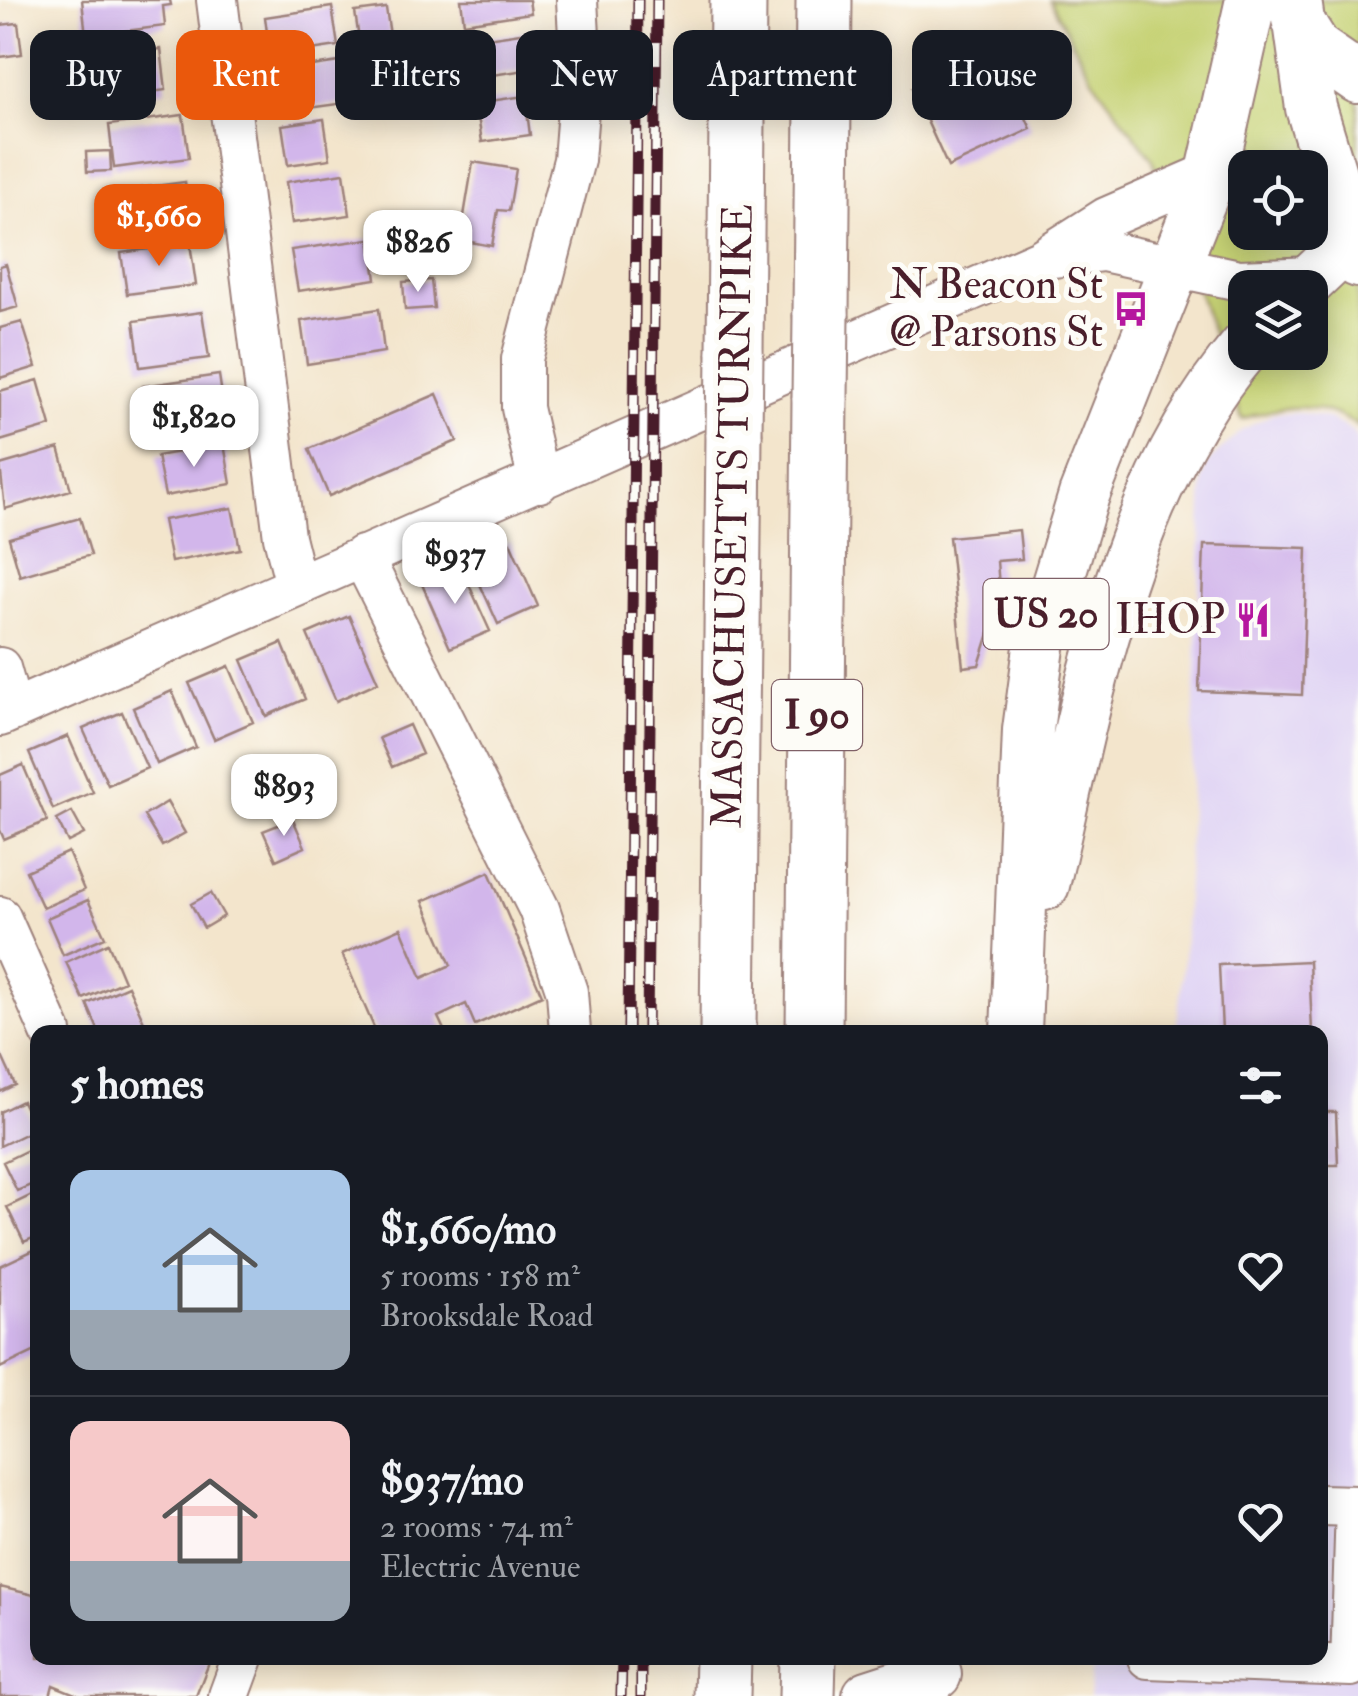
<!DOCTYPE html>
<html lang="en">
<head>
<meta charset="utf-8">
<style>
  :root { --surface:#171b24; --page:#242831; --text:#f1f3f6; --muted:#9ea1a6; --line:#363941; --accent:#ea580c }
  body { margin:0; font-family:"IM FELL Double Pica",serif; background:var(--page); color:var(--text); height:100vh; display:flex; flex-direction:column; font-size:38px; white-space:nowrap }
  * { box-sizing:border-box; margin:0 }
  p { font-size:32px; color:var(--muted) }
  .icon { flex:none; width:55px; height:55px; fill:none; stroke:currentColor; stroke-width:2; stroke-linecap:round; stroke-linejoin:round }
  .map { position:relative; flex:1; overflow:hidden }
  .sheet { position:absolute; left:30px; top:1025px; width:1298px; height:640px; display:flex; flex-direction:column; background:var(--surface); border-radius:20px; box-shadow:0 5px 25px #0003 }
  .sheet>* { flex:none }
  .hud { position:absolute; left:30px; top:30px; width:1300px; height:90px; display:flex; gap:20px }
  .tools { position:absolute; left:1228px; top:150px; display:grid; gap:20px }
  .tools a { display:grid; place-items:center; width:100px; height:100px; border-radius:20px; background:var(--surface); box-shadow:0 5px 25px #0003; font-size:50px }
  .price { position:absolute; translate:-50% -85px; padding:0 22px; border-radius:20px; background:#fff; color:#222; font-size:32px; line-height:65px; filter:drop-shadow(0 2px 5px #0008) }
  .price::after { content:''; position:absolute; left:50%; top:60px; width:30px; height:22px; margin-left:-15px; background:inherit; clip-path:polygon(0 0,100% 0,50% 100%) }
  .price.current { background:var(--accent); color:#fff }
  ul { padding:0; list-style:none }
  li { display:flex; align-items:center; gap:30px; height:250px; padding:0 40px }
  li+li { border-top:2px solid var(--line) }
  li span { display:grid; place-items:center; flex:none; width:280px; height:200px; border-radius:20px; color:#555 }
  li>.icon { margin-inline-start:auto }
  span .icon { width:120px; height:120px; fill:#fffc; stroke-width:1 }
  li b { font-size:42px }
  h2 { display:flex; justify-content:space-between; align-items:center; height:120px; padding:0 40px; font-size:42px }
  .tag { padding:0 35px; border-radius:20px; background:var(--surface); box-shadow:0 5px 25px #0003; font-size:35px; line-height:90px }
  .tag.current { background:var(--accent); color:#fff }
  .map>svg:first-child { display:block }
  .built { fill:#e0d4f4 }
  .green { fill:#c6d274; stroke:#887850; stroke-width:2.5; fill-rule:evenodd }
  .building { fill:#d2b6eb }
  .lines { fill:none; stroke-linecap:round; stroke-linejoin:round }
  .minor-casing { stroke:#9e827c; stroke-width:44 }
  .major-casing { stroke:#9e827c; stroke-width:54 }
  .highway-casing { stroke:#9e827c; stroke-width:59 }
  .minor { stroke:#fff; stroke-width:40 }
  .major { stroke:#fff; stroke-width:50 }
  .highway { stroke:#fff; stroke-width:55 }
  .rail-casing { stroke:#4a1f2b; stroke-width:11 }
  .rail { stroke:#fdfcf7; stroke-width:8; stroke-dasharray:22; stroke-linecap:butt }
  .highway-bridge-casing { stroke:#9e827c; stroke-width:59; stroke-linecap:butt }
  .highway-bridge { stroke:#fff; stroke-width:55 }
  .labels { text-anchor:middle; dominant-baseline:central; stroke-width:10; stroke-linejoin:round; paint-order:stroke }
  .shield { fill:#fdfcf7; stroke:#806168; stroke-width:2.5 }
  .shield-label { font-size:40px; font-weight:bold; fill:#4a1f2b }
  .poi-label { font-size:42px; fill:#4a1f2b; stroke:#fdfcf7; text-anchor:end }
  .street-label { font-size:42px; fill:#4a1f2b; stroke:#fdfcf7 }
</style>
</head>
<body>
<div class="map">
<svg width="1358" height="1696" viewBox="0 0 1358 1696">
  <rect width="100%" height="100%" fill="#fdfcf7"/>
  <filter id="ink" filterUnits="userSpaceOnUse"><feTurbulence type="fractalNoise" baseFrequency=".01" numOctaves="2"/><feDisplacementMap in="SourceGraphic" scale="20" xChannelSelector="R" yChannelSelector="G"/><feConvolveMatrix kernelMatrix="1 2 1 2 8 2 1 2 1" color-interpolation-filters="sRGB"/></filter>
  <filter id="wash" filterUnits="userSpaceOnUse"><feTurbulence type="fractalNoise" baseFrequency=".0048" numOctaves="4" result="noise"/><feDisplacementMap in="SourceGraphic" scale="40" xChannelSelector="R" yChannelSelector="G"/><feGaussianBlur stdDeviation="2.25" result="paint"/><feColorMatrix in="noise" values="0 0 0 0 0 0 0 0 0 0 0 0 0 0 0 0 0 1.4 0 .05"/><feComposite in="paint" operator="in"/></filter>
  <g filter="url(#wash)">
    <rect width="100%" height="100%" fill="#f3e5cc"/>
    <!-- built -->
    <path class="built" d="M1301,413L1329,418L1352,431L1358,441V1696H1089L1093,1658H1320V1032H1176L1184,959L1203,478L1207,463L1242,430L1273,414Z"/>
    <!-- green -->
    <path class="green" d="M1050,0H1358V427C1322,400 1283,405 1242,419L1153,160L1091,77ZM1245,168H1310V232H1245ZM1245,288H1310V352H1245Z"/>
    <g id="blocks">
      <!-- building -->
      <path class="building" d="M82,0H170L171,5L163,6L165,26L86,36Z
        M461,0H529L531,13L464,23Z
        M332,7L338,46L270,56L265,17Z
        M386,8L391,42L360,46L355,12Z
        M18,23L22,54L0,57V25Z
        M534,31L539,68L471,78L466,41Z
        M161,49L166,90L101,99L96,57Z
        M1000,60L1031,129L948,167L912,88L954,69L958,80Z
        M339,62L345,103L279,112L273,72Z
        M525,96L530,135L482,142L476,103Z
        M183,115L189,158L114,168L109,125Z
        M324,119L330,159L288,165L282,125Z
        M110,151L111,171L87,172L86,152Z
        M473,162L516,169L509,211L498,210L492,246L460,240Z
        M344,173L350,215L292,223L286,182Z
        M185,182L190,225L124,234L118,191Z
        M370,239L376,279L298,291L291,250Z
        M190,243L196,285L127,294L121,253Z
        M6,264L18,307L0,312V266Z
        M431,280L434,308L405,310L403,282Z
        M379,309L384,352L307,364L301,321Z
        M202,312L209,358L140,367L134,321Z
        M22,322L36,367L0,378V328Z
        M219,375L225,415L149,426L143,386Z
        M38,380L51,426L0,441V391Z
        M437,394L457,441L329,496L309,449Z
        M224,444L231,484L165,496L157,456Z
        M59,448L71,490L5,509L0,465Z
        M232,508L240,549L171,562L163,520Z
        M80,518L91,555L20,576L9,538Z
        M1019,530L1022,559L997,561L1000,599L979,665L963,667L949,537Z
        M510,542L538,606L498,624L469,560Z
        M1204,545L1307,548L1302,695L1199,691Z
        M460,565L490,631L450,648L421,582Z
        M349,616L378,682L336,701L307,634Z
        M282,643L305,699L266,716L242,660Z
        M229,666L253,722L214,739L189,683Z
        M172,691L196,747L157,764L133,708Z
        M122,712L147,768L108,785L83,729Z
        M409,725L422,754L392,767L379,738Z
        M68,736L93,792L53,809L29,753Z
        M23,765L47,821L4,839L0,830V775Z
        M167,802L185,833L162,846L144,816Z
        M72,812L84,834L68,842L57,820Z
        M293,819L305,847L276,860L263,831Z
        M68,852L84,890L43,908L26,871Z
        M489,872L542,995L475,1025L466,1004L438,1017L445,1032H376L342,954L401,928L422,978L451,965L423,901Z
        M211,893L224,916L204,928L191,904Z
        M88,900L105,937L63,955L47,918Z
        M108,943L124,981L83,999L66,962Z
        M1309,961L1312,1032H1222L1219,965Z
        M128,986L145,1024L125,1032H99L87,1004Z
        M0,1052L15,1085L0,1092Z
        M22,1101L35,1129L0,1146V1112Z
        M1320,1112H1336L1338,1165H1320Z
        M38,1145V1182L17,1191L3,1162Z
        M38,1192V1236L24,1242L7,1207Z
        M38,1248V1350L0,1368V1266Z
        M0,1587L38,1596V1658H211L196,1696H80L53,1685L50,1696H0Z"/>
    </g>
  </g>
  <g filter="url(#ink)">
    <use href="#blocks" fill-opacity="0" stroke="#9e827c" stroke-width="2.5"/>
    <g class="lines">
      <defs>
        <path id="minor" d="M217,0L284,537L296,585
          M1054,257L1103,251L1239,280L1312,277
          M539,482L522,408V359L574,160L581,72L577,0
          M362,556L539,909L567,992L570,1032
          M0,668L12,711
          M0,716L1040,260L1106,218L1212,172
          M0,917L51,1032
          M1148,1658L1351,1666L1356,1506L1320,1505
          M229,1696L243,1658"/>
        <path id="major" d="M1296,0L1311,108L1358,262
          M1297,19L1316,49L1358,78
          M1302,288L1358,235
          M1044,885C1087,703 1120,494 1245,347
          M1016,1032L1028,730L1040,640L1084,495L1212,172L1251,0
          M868,1696L936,1674"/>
        <path id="highway" d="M821,315L824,0
          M735,353L738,0
          M728,1032L734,434
          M814,1032L820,398
          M722,1696L723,1658
          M807,1696L808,1658"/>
      </defs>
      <!-- minor casing -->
      <use href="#minor" class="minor-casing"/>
      <!-- major casing -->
      <use href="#major" class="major-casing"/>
      <!-- highway casing -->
      <use href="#highway" class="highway-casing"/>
      <!-- minor -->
      <use href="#minor" class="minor"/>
      <!-- major -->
      <use href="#major" class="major"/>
      <!-- highway -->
      <use href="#highway" class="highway"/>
      <defs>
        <path id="rail" d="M628,1032L638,0
          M647,1032L657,0
          M621,1696L622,1658
          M641,1696V1658"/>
      </defs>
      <!-- rail casing -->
      <use href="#rail" class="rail-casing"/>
      <!-- rail -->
      <use href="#rail" class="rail"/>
      <defs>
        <path id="highway-bridge" d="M820,398L821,315
          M734,434L735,353"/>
      </defs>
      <!-- highway-bridge casing -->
      <use href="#highway-bridge" class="highway-bridge-casing"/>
      <!-- highway-bridge -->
      <use href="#highway-bridge" class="highway-bridge"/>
    </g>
  </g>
  <!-- icons -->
  <defs>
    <symbol id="bus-bare" viewBox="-9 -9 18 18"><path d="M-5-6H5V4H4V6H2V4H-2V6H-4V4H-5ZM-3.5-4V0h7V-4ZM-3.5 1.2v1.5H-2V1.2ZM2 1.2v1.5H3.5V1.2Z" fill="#b5179e" stroke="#fdfcf7" stroke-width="2.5" paint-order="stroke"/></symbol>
    <symbol id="restaurant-bare" viewBox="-9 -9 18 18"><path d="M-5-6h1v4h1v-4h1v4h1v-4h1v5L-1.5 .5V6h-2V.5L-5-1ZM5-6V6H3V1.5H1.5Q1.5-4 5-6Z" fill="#b5179e" stroke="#fdfcf7" stroke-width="2.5" paint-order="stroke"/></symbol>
  </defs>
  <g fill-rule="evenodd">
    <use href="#bus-bare" x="1106" y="284" width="50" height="50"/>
    <use href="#restaurant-bare" x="1228" y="595" width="50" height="50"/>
  </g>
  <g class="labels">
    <!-- shield labels -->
    <g class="shield">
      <rect x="983.5" y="579" width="125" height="70" rx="8"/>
      <rect x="772" y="680" width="90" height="70" rx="8"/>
    </g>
    <g class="shield-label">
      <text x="1046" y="614">US 20</text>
      <text x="817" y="715">I 90</text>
    </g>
    <!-- poi labels -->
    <g class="poi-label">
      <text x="1103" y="285">N Beacon St<tspan x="1103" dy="48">@ Parsons St</tspan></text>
      <text x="1225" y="620">IHOP</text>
    </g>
    <!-- street labels -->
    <g class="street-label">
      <text transform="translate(733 516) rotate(-89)">MASSACHUSETTS TURNPIKE</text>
    </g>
  </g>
</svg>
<div class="tools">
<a><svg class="icon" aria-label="locate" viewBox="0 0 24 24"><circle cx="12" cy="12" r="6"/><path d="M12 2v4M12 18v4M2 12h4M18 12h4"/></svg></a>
<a><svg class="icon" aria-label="layers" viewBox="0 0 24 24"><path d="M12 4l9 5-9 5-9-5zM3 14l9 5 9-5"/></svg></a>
</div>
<b class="price current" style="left:159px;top:269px">$1,660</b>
<b class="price" style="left:418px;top:295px">$826</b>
<b class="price" style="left:194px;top:470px">$1,820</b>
<b class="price" style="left:455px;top:607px">$937</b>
<b class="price" style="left:284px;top:839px">$893</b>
<div class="hud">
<a class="tag">Buy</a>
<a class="tag current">Rent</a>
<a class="tag">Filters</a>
<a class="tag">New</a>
<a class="tag">Apartment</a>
<a class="tag">House</a>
</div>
<section class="sheet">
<h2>5 homes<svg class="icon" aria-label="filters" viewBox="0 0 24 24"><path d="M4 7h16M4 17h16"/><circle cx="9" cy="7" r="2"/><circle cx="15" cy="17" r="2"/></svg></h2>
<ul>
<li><span style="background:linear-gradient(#a9c7e8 70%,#9aa5b1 0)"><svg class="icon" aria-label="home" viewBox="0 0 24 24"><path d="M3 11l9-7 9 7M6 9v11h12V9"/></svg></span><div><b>$1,660/mo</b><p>5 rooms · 158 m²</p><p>Brooksdale Road</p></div><svg class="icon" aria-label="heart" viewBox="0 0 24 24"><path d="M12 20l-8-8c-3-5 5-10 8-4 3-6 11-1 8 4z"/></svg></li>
<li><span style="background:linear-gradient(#f6c9c9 70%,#9aa5b1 0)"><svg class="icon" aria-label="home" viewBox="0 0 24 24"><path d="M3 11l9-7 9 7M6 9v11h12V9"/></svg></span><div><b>$937/mo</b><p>2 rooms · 74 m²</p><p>Electric Avenue</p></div><svg class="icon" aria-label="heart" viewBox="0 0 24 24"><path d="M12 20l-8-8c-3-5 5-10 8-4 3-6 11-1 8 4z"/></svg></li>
</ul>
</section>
</div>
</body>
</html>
